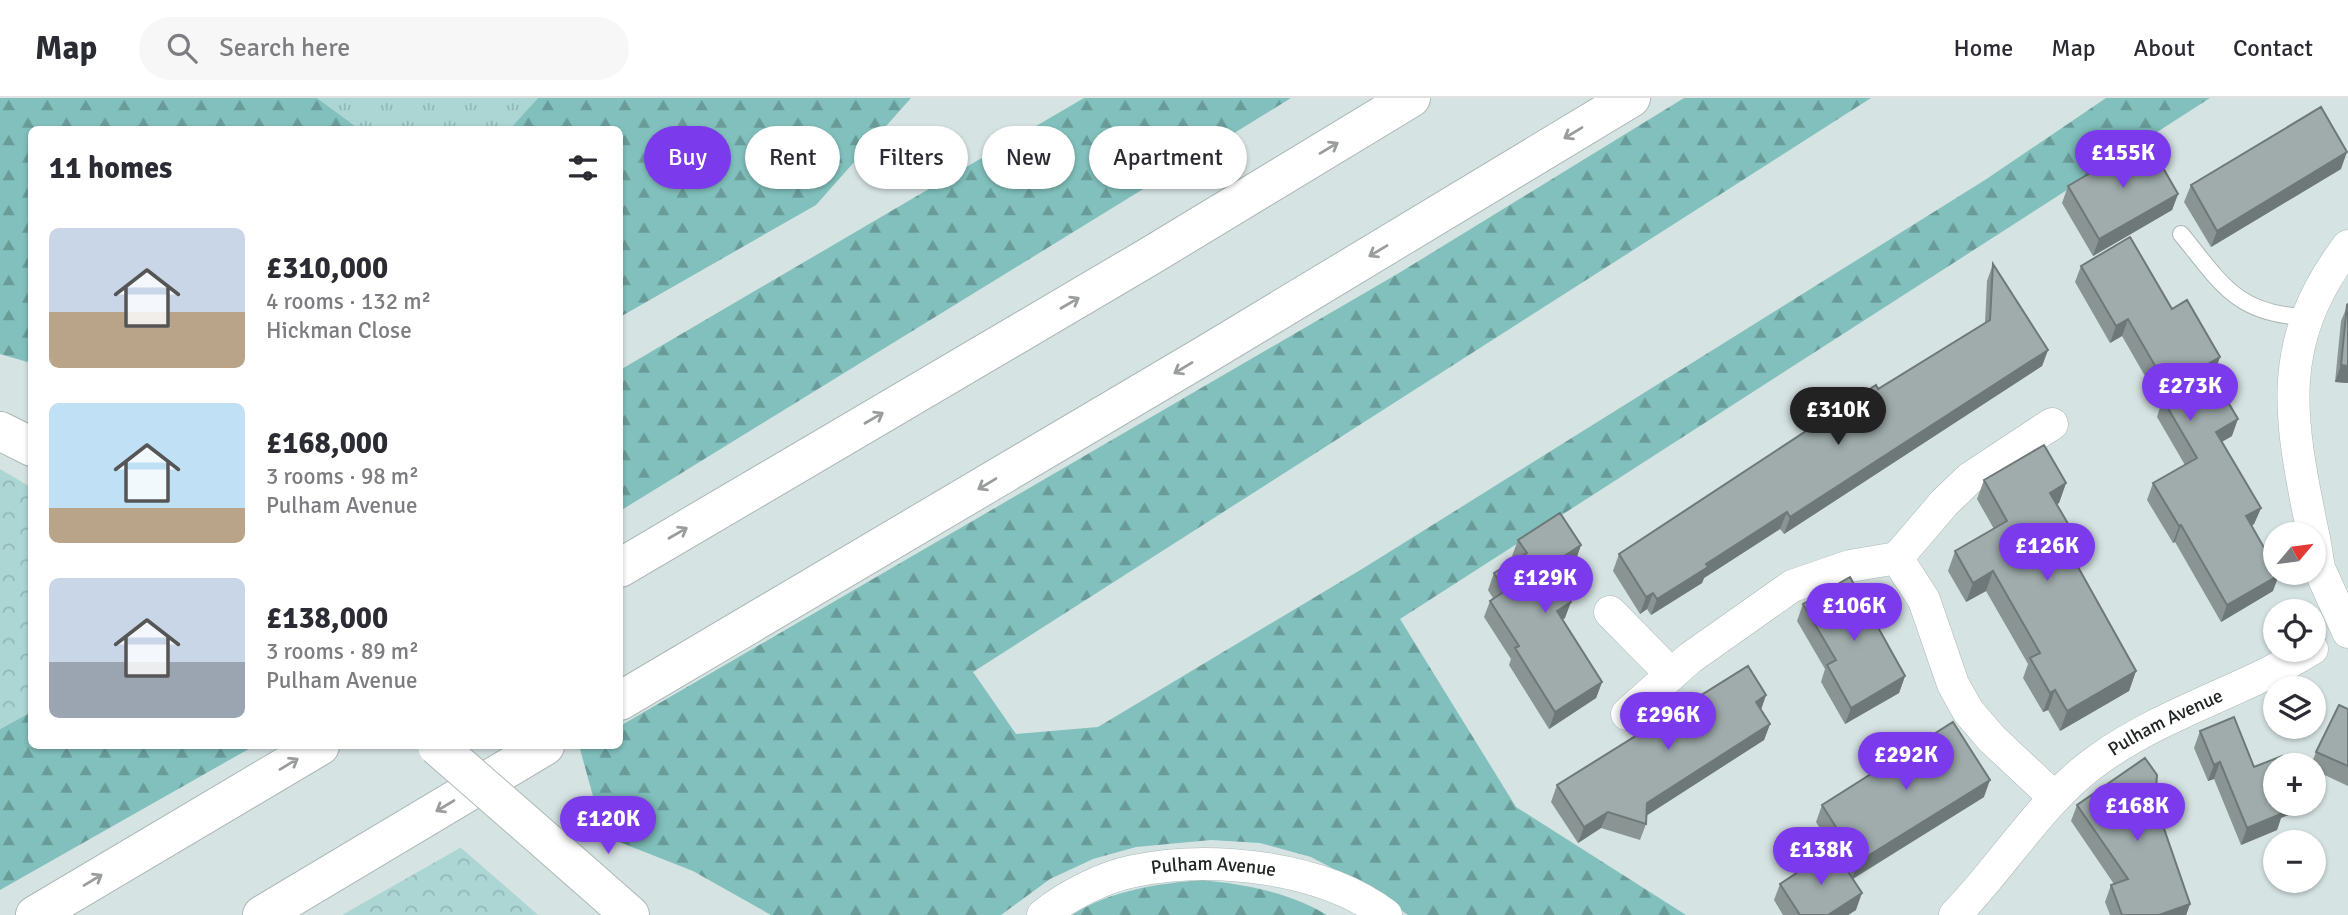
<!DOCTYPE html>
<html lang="en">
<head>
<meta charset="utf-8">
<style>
  :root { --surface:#fff; --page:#f7f7f7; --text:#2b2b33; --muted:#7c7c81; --line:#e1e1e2; --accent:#7c3aed }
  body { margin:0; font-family:Signika,sans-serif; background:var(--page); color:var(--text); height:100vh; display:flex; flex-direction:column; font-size:26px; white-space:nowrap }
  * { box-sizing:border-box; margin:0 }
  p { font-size:23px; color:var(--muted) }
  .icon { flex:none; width:38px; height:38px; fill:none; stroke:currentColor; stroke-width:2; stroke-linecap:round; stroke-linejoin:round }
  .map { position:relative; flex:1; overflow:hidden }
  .side { position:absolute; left:28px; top:28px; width:595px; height:623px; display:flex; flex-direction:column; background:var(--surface); border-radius:10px; box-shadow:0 2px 5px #0004 }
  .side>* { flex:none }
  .banner { position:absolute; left:644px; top:28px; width:665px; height:63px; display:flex; gap:14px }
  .needle { width:46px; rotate:61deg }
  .fabs { position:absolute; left:2263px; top:424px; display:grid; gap:14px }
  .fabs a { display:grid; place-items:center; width:63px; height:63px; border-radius:50%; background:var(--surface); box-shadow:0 2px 5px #0004; font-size:35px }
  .price { position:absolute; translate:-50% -60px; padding:0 16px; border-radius:24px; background:var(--accent); color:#fff; font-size:23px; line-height:46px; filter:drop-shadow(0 2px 4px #0008) }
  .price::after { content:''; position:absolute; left:50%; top:42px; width:21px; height:16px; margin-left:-10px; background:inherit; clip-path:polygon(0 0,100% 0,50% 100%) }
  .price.selected { background:#222; color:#fff }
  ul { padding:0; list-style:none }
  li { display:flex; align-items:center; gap:21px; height:175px; padding:0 21px }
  li span { display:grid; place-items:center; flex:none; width:196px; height:140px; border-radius:10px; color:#555 }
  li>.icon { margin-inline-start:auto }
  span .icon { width:84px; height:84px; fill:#fffc; stroke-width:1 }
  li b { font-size:30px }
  h2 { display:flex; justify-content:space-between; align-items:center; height:84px; padding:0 21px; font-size:30px }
  .pill { padding:0 24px; border-radius:32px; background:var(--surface); box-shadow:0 2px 5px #0004; font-size:24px; line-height:63px }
  .pill.selected { background:var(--accent); color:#fff }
  header { display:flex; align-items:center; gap:42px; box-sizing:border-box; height:98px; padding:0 35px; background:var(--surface); border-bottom:2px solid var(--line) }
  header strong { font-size:33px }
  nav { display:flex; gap:38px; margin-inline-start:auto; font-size:24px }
  .search { width:490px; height:63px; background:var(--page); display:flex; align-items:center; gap:18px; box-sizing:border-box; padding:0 24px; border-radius:38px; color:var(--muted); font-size:26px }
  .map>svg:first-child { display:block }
  .grass { fill:url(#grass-tufts) }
  .forest { fill:url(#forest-firs) }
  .park { fill:url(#park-crowns) }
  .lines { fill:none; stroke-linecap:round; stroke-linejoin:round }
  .service-casing { stroke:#abb8b7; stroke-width:18 }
  .minor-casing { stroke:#abb8b7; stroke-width:33 }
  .tertiary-casing { stroke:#abb8b7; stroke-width:40 }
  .trunk-casing { stroke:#abb8b7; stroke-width:40 }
  .service { stroke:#fff; stroke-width:16 }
  .minor { stroke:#fff; stroke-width:32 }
  .tertiary { stroke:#fff; stroke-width:38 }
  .trunk { stroke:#fff; stroke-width:38 }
  .tertiary-bridge-casing { stroke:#abb8b7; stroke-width:40; stroke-linecap:butt }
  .tertiary-bridge { stroke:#fff; stroke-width:38 }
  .wall { fill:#899493 }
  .shaded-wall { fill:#6f7878 }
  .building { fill:#9facab; stroke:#6f7878; stroke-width:2 }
  .oneway { stroke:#9b9d9d }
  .labels { text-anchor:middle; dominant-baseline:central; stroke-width:7; stroke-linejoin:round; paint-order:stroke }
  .street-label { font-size:19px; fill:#202525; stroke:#d5e3e2 }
</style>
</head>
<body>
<header>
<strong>Map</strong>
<div class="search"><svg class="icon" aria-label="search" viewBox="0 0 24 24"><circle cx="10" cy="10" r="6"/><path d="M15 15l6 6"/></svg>Search here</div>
<nav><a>Home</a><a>Map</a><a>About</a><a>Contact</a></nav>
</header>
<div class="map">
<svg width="2348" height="817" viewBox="0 0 2348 817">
  <defs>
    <pattern id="grass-tufts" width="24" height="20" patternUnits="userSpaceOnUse" patternTransform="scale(1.75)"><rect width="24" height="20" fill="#abd6d3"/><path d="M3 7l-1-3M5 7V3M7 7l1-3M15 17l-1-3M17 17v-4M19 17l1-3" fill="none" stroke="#93b8b5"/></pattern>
    <pattern id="forest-firs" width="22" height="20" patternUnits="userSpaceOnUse" patternTransform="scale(1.75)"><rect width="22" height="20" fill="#81c0bc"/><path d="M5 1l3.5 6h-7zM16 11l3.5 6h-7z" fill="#699c99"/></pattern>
    <pattern id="park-crowns" width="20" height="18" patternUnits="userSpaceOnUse" patternTransform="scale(1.75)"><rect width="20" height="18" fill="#abd6d3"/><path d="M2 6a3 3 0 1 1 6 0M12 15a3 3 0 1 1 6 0" fill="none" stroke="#93b8b5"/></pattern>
  </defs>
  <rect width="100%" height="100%" fill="#d5e3e2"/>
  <!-- grass -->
  <path class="grass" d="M317,0H538L510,32L359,31Z"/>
  <!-- forest -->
  <path class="forest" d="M0,0H317L359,31L32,32L31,265L0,256Z
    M538,0H911L816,107L620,219V32L510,31Z
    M1084,0H1291L620,413V272Z
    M1684,0H1871L973,574L1016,636L1098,629L1362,471L1985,82L2106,0H2210L1400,521L1516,709L1686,817H1408L1370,790L1311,759L1260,745L1211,742L1136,749L1093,761L1050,781L1001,817H771L693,773L604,738L580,651L586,648H620V628L1399,175Z
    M31,614L32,648H254L0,792V631Z
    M1201,782C1244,786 1289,794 1327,817H1072C1112,792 1156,786 1201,782Z"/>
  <!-- park -->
  <path class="park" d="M0,371L32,390L31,614L0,631Z
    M460,749L538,817H342L460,750Z"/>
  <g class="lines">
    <defs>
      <path id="service" d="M2181,136C2221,185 2236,216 2305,219"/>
      <g id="minor">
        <path d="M2052,326L1970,380L1944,405L1897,460L1924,502L1953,586L1968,613L1991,640L2055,700"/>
        <path d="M2313,436C2290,322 2273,247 2348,148"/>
        <path d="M2314,440L2319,470L2348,534"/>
        <path d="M1610,514L1671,576"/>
        <path d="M1627,616L1690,560L1792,488L1850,468L1897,460"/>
        <path id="s1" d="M1043,817C1067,798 1103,779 1134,773C1211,757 1322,768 1386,817"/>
        <path id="s2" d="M1955,817C2004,767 2042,701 2099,661C2165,614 2244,593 2312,551"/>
      </g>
      <path id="tertiary" d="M0,333L32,349
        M547,744L630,817"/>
      <path id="trunk" d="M620,470L1145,161L1411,0
        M620,603L1205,257L1631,0
        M35,817L320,648
        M262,817L545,648"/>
    </defs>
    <!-- service casing -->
    <use href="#service" class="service-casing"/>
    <!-- minor casing -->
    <use href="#minor" class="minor-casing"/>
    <!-- tertiary casing -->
    <use href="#tertiary" class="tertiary-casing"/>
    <!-- trunk casing -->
    <use href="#trunk" class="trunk-casing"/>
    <!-- service -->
    <use href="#service" class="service"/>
    <!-- minor -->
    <use href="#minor" class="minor"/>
    <!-- tertiary -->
    <use href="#tertiary" class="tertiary"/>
    <!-- trunk -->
    <use href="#trunk" class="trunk"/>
    <defs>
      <path id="tertiary-bridge" d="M437,648L547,744"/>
    </defs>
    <!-- tertiary-bridge casing -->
    <use href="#tertiary-bridge" class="tertiary-bridge-casing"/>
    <!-- tertiary-bridge -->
    <use href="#tertiary-bridge" class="tertiary-bridge"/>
  </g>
  <!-- wall -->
  <path class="wall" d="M2341,71L2211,149L2184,104L2191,87Z
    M2068,88L2178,96L2172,112L2093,158L2062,105Z
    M1993,166L2048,252L2042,268L1784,436L1780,431L1704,480L1702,485L1651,517L1647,511L1640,516L1613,473L1619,456L1985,225L1987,183Z
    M2081,168L2172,211L2220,259L2214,275L2212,276L2232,338L2222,344L2261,410L2254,426L2251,428L2273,493L2221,524L2175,444L2173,445L2147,402L2153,385L2185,367L2157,319L2161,306L2122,238L2110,245L2075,184Z
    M2348,206V285L2335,284L2341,223Z
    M1984,382L2066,385L2059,405L2057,406L2064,443L2136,573L2129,593L2060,633L2048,612L2043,614L2023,580L2028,566L1986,493L1966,504L1948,473L1955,453L1994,431L1977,401Z
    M1518,442L1581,447L1575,464L1554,477L1565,520L1562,522L1602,584L1596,600L1549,631L1509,567L1511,561L1484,519L1490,503L1493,500L1488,492L1494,475L1515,462L1512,458Z
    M1803,506L1905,578L1899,595L1845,626L1821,584L1825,571L1797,523Z
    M1766,597L1761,612L1770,626L1764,642L1646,718V726L1640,742L1601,730L1578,745L1551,704L1557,687Z
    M2348,611V688L2314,672V667H2311L2316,654Z
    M2200,633L2254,669L2293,715L2281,720L2277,732L2241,747L2214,681L2208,683L2194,650Z
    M1984,699L1853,781L1856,812L1848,817H1783L1774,802L1780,786L1840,762L1816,724L1822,707Z
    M2077,707L2156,716L2190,806L2186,817H2110L2105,804L2111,787L2114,786L2071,723Z"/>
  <!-- shaded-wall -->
  <path class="shaded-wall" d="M2347,54L2341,71L2211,149L2217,133Z
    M2178,96L2172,112L2093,158L2099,141Z
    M2128,221L2122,238L2110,245L2116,228Z
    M2048,252L2042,268L1784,436L1790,419Z
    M2220,259L2214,275L2200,283L2206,267Z
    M2341,267L2348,268V285L2335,284Z
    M2238,321L2232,338L2210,350L2216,334Z
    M2066,385L2059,405L2043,414L2050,395Z
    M2261,410L2254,426L2240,435L2246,418Z
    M1787,414L1780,431L1704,480L1702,485L1651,517L1657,501L1706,466Z
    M2181,427L2175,444L2173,445L2179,428Z
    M2070,429L2063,448L2059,435Z
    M1581,447L1575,464L1543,485L1549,468Z
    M1993,473L1986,493L1966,504L1973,485Z
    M2279,477L2273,493L2221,524L2227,507Z
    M1653,495L1647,511L1640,516L1646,499Z
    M1571,504L1565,520L1551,530L1557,513Z
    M2136,573L2129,593L2060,633L2067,613Z
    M1905,578L1899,595L1845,626L1851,610Z
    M1602,584L1596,600L1549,631L1555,614Z
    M2055,592L2048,612L2043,614L2050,595Z
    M1766,597L1760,614L1756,604Z
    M1770,626L1764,642L1641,721L1647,705Z
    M2220,664L2214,681L2208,683L2214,667Z
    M1990,682L1984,699L1852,781L1858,764Z
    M2162,699L2156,716L2150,707Z
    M2283,705H2296L2293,715L2281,720L2277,732L2241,747L2247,730Z
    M1608,714L1601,730L1578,745L1584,729Z
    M1862,795L1856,812L1848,817H1828Z
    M2190,806L2186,817H2159Z"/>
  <!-- building -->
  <path class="building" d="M2321,9L2347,54L2217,133L2191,87Z
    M2147,42L2178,96L2099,141L2068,88Z
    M2130,139L2172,211L2187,202L2220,259L2206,267L2238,321L2216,334L2261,410L2246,418L2275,469V474H2278L2279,477L2227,507L2181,427L2179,428L2153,385L2197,360L2163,302L2172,297L2128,221L2116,228L2081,168Z
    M1993,166L2048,252L1790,419L1787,414L1706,466L1708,469L1657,501L1653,495L1646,499L1619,456L1876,287L1878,291L1990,222Z
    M2348,206V268L2341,267L2347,207Z
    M2044,347L2066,385L2050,395L2070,429L2059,435L2136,573L2067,613L2055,592L2050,595L2030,560L2040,555L1993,473L1973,485L1955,453L2007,423L1984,382Z
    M1560,415L1581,447L1549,468L1571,504L1557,513L1602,584L1555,614L1515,550L1519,548L1490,503L1505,493L1494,475L1527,455L1518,442Z
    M1850,479L1905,578L1851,610L1827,567L1836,562L1803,506Z
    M1748,568L1766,597L1756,604L1770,626L1647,705L1646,726L1608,714L1584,729L1557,687Z
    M2339,607L2348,611V668L2316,654Z
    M2234,619L2254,669L2282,658L2285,667H2275V705H2283L2279,707L2283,715L2247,730L2220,664L2214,667L2200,633Z
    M1953,624L1990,682L1858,764L1822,707Z
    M2145,660L2157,677L2156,691L2162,699L2150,707L2162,725L2190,806L2159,817H2122L2111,787L2128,781L2077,707Z
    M1833,751L1862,795L1828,817H1800L1780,786Z"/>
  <!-- one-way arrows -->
  <defs><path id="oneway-shaft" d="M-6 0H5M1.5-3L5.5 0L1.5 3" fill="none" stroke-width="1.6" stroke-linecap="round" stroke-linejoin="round" transform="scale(1.75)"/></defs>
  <g class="oneway">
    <use href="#oneway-shaft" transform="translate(1573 35) rotate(149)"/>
    <use href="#oneway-shaft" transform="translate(1329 50) rotate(-31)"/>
    <use href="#oneway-shaft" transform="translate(1378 153) rotate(149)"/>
    <use href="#oneway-shaft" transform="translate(1070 205) rotate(-30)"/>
    <use href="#oneway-shaft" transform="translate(1183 270) rotate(149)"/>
    <use href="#oneway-shaft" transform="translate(874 320) rotate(-30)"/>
    <use href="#oneway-shaft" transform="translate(987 386) rotate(149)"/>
    <use href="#oneway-shaft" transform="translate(678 435) rotate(-30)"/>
    <use href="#oneway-shaft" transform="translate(289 666) rotate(-31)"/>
    <use href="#oneway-shaft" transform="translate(445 708) rotate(149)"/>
    <use href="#oneway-shaft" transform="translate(93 782) rotate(-31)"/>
  </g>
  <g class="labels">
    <!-- street labels -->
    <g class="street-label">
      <text stroke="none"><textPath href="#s2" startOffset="289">Pulham Avenue</textPath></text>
      <text stroke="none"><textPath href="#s1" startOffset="182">Pulham Avenue</textPath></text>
    </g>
  </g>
</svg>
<div class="fabs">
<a><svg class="needle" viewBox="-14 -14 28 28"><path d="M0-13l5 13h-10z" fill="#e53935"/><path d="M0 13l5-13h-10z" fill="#7c7c81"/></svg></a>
<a><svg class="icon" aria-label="locate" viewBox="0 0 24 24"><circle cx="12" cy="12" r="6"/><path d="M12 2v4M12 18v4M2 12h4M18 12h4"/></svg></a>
<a><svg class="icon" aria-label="layers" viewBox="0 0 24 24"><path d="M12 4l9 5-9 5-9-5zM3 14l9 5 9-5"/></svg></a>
<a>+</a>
<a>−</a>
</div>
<b class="price" style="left:2123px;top:92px">£155K</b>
<b class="price" style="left:2190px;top:325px">£273K</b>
<b class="price selected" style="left:1838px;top:349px">£310K</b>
<b class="price" style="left:2047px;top:485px">£126K</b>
<b class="price" style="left:1545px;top:517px">£129K</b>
<b class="price" style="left:1854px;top:545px">£106K</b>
<b class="price" style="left:1668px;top:654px">£296K</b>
<b class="price" style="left:1906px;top:694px">£292K</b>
<b class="price" style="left:2137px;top:745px">£168K</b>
<b class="price" style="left:608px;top:758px">£120K</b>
<b class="price" style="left:1821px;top:789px">£138K</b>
<div class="banner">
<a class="pill selected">Buy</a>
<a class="pill">Rent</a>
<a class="pill">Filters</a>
<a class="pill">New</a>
<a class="pill">Apartment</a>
</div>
<section class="side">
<h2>11 homes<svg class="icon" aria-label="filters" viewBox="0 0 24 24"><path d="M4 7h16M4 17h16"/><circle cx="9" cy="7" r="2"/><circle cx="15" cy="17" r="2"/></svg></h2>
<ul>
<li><span style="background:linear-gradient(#c9d6e8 60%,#b9a48a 0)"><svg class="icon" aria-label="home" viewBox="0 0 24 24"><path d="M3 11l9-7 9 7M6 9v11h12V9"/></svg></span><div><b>£310,000</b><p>4 rooms · 132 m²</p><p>Hickman Close</p></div></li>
<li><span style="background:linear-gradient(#bfe0f5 75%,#b9a48a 0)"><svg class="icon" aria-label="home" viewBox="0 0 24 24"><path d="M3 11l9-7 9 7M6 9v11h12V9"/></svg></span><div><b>£168,000</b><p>3 rooms · 98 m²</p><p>Pulham Avenue</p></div></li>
<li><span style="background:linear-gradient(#c9d6e8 60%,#9aa5b1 0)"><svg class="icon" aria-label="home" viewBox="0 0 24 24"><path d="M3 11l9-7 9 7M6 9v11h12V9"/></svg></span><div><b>£138,000</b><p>3 rooms · 89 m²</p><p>Pulham Avenue</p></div></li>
</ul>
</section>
</div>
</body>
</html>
